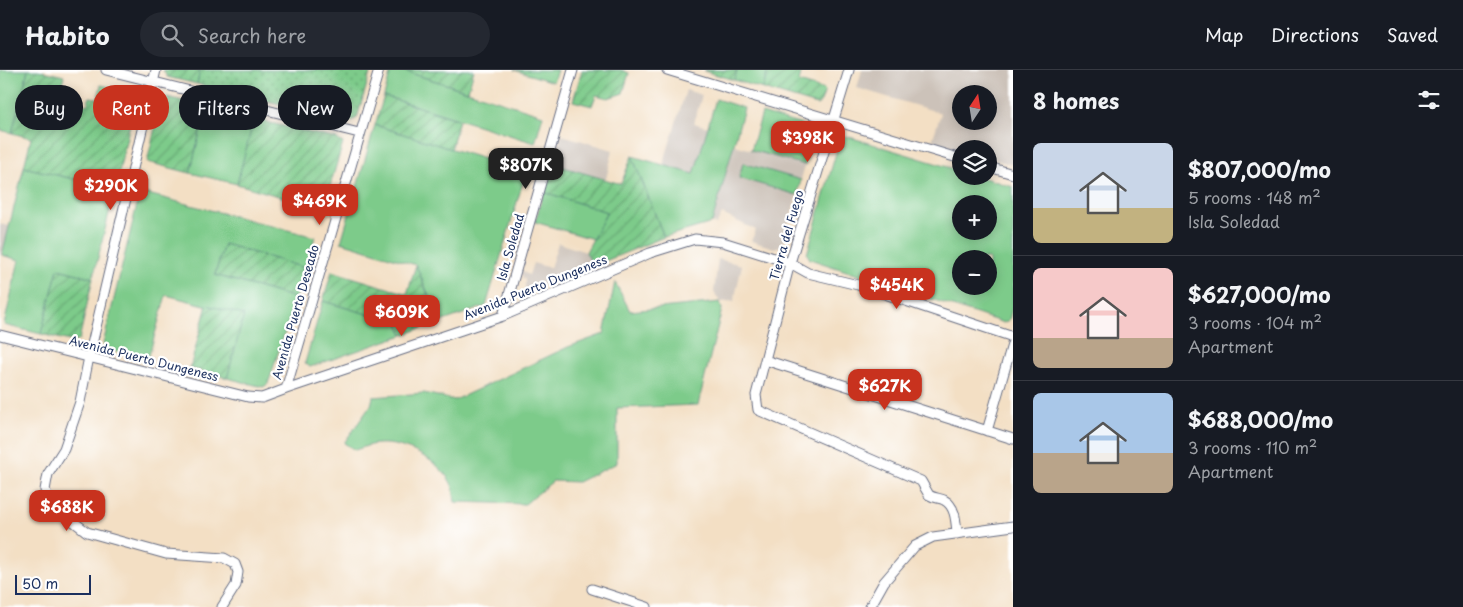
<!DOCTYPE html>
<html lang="en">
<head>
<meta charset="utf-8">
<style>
  :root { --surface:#171b24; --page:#242831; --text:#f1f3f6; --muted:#9ea1a6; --line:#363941; --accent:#c8321e }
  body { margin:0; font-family:"Playpen Sans",sans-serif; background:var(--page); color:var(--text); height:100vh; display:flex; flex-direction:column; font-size:19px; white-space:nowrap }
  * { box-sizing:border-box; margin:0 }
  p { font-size:16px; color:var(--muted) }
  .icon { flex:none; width:28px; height:28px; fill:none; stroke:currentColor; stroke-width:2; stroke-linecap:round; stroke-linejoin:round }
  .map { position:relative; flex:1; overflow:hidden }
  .sheet { display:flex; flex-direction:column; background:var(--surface); width:450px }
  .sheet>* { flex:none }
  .guide { position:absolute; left:15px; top:15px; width:475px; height:45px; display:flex; gap:10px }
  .needle { width:32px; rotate:12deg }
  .buttons { position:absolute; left:952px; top:15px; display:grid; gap:10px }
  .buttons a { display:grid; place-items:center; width:45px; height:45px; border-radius:50%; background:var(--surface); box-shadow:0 2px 12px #0003; font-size:25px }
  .scale { position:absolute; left:15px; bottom:12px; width:76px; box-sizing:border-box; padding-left:5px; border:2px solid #1b2f5e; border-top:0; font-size:14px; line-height:18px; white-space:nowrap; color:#1b2f5e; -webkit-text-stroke:4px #fff; paint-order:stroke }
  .price { position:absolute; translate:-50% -42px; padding:0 11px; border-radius:10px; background:var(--accent); color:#fff; font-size:16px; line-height:32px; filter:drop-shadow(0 1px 2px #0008) }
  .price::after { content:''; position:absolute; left:50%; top:30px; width:15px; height:11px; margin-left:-8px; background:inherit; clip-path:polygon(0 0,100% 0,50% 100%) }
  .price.active { background:#222; color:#fff }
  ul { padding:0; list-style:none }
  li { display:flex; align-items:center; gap:15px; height:125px; padding:0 20px }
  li+li { border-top:1px solid var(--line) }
  li span { display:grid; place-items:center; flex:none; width:140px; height:100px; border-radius:8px; color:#555 }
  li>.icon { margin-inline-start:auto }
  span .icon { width:60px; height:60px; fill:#fffc; stroke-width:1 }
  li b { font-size:21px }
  h2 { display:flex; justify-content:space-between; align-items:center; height:60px; padding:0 20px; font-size:21px }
  .tag { padding:0 18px; border-radius:22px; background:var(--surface); box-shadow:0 2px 12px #0003; font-size:18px; line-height:45px }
  .tag.active { background:var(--accent); color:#fff }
  header { display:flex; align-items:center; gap:30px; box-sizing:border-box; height:70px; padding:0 25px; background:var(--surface); border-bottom:1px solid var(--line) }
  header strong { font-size:24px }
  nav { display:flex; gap:28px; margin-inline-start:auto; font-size:18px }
  .search { width:350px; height:45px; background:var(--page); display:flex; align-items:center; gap:12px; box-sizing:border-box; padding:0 18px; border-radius:28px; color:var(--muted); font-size:19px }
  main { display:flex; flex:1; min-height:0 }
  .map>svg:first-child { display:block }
  .industrial { fill:#ccc2b9; fill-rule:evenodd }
  .grass { fill:#7dcb8a; stroke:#4c7d74; fill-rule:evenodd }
  .park { fill:url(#park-dots); stroke:#4c7d74 }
  .garden { fill:url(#garden-furrows); stroke:#4c7d74 }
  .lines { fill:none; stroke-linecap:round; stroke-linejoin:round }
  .street-casing { stroke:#676d82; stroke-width:11 }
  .street { stroke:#fff; stroke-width:9 }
  .labels { text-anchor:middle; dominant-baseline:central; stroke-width:4.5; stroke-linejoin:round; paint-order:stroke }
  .street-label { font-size:12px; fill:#1b2f5e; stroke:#fff }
</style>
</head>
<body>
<header>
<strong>Habito</strong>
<div class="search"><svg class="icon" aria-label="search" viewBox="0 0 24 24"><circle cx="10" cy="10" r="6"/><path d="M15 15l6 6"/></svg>Search here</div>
<nav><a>Map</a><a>Directions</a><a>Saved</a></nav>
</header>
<main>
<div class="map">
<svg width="1013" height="537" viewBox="0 0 1013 537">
  <defs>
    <pattern id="park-dots" width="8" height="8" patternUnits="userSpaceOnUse" patternTransform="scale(1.25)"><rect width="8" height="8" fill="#7dcb8a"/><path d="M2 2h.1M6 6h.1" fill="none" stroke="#66a574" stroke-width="1.8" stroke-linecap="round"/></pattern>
    <pattern id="garden-furrows" width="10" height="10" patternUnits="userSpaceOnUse" patternTransform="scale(1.25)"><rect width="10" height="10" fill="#7dcb8a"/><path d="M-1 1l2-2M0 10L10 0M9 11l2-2" fill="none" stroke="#66a574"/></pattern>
  </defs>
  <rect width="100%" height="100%" fill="#fff"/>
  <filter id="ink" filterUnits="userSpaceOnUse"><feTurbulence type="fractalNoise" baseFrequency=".02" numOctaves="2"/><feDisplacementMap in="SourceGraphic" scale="10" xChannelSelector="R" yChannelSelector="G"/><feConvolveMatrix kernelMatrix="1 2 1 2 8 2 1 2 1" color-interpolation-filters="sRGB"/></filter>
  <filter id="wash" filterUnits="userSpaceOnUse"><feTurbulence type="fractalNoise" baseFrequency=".0096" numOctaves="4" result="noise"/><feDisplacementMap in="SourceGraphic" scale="20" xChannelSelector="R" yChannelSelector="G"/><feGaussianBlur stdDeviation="1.12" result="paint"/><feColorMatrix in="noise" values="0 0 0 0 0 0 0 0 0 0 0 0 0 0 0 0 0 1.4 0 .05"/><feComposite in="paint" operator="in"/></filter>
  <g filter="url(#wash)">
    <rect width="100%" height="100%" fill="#f3dfc4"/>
    <!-- industrial -->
    <path class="industrial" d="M862,0H1013V95L989,88V79H961V80L932,71L941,43L857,18ZM961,24H989V51H961Z
      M686,20L702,25L694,53L708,57L694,104L663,95Z
      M562,65L613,80L606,109L553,94Z
      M734,75L805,95L801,110L743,94L739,108L797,125L782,176L774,178L751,171L756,160L722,144L716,155L712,153Z
      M0,154L9,156L2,185H0Z
      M558,173L586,182L593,196L525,222V209L522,208L523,205L520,204L521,201L529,205L533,193L550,198Z
      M718,189L742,195L734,231L720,232L714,222Z"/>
    <!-- grass -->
    <path class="grass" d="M0,0H28L12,63L0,60Z
      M391,0H401L543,45L535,73L384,26Z
      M514,0H557L553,12Z
      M737,0H768L763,19L734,10Z
      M716,29L744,38L712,153L664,167L632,86L694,104Z
      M206,37L254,49L237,114L190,103Z
      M762,43L812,58L815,63L805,95L751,80Z
      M375,55L526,102L486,236L440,252L416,195L341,172Z
      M846,66L961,101V106H978L1013,117V235L1009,250L1004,253L810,189L807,184L840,69ZM961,134H989V161H961ZM961,189H989V216H961Z
      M743,93L801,110L797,125L739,108Z
      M24,97L115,119L93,208L58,199L41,264L4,255L19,190L2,185Z
      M140,122L315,167L305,198L224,174L215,205L296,228L268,314L263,317L227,308L243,245L166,225L148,289L107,279L103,274Z
      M544,122L607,142L593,169L535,152Z
      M615,212L630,241L720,232L722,239L698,335L617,338V393L578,412L553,411L525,434L455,432C454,426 454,418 451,413C439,390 404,372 378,374C370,374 362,378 355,380L344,373L371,335L373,327L424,323L455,330L568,277L604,264Z
      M323,231L398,253L403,265L310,297L305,293Z"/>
    <!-- park -->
    <path class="park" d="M200,0H371L357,48L351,51L197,14Z"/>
    <!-- garden -->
    <path class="garden" d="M28,0H38L64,6L55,41L65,43L66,38L72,39L74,32L87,35L90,27L98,28L101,15L133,22L136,28L115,119L24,97L31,68L12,63Z
      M163,0H200L197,14L167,7Z
      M401,0H474L468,21Z
      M582,0H621L629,3L623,23L608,28L596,25L592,36L573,31Z
      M705,0H737L734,10L704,1Z
      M768,0H802L799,12L825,20L821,32L817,35L763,19Z
      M384,26L459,50L451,79L375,55Z
      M167,27L206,37L190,103L147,92L161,33Z
      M254,49L337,69L343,73L323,139L237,114Z
      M632,86L664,167L593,196L586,182L607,142L544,122L553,94L621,114Z
      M224,174L305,198L296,228L215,205Z
      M416,195L430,230L414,236L422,258L403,265L398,253L323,231L332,201L407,224Z
      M58,199L93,208L79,270L74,272L41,264Z
      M207,235L244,245L227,308L190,298Z"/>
  </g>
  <g filter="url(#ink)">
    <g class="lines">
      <defs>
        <path id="street" d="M106,0L359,63
          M156,0L89,287L80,332L64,379L48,404L45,420L52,435L87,462L166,484L224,488L235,494L238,502L236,515L222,537
          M667,0L961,89
          M849,0L790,193L756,325L758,340L921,411L929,425C934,428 939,428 944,430C956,436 956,453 957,464
          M989,97L1013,104
          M503,246L573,0
          M0,265L248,327L262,328L286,319L503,246L650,183L695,169L723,172L790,193L808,203L858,215L1013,267
          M765,290L1013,369
          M286,319L379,0
          M987,361L1013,271
          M592,519L647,537
          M870,537L884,512L915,476L933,467L1013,456"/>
      </defs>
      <!-- street casing -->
      <use href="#street" class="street-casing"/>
      <!-- street -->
      <use href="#street" class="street"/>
    </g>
  </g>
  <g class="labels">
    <!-- street labels -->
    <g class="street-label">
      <text transform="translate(786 165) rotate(-74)">Tierra del Fuego</text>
      <text transform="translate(510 177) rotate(-74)">Isla Soledad</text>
      <text transform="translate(535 217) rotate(-22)">Avenida Puerto Dungeness</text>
      <text transform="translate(295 242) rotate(-74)">Avenida Puerto Deseado</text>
      <text transform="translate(144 288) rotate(14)">Avenida Puerto Dungeness</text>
    </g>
  </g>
</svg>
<div class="buttons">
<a><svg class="needle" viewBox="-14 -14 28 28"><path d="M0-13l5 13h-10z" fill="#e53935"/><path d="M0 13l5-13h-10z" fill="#9ea1a6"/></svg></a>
<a><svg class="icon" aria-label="layers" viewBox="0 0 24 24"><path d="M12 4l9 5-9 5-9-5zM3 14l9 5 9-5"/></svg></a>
<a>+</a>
<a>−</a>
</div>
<div class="scale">50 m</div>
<b class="price" style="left:808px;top:93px">$398K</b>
<b class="price active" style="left:526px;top:120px">$807K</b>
<b class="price" style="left:111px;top:141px">$290K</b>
<b class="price" style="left:320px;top:156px">$469K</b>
<b class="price" style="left:897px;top:240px">$454K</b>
<b class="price" style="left:402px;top:267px">$609K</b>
<b class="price" style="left:885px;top:341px">$627K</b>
<b class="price" style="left:67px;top:462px">$688K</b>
<div class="guide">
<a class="tag">Buy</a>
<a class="tag active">Rent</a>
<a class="tag">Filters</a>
<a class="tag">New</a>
</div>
</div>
<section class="sheet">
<h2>8 homes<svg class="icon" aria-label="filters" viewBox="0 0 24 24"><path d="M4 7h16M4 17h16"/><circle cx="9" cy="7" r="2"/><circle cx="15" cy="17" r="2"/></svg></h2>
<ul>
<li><span style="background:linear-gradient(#c9d6e8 65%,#c2b280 0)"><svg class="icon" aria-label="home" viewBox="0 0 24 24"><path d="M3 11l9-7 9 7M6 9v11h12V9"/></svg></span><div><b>$807,000/mo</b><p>5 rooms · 148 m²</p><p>Isla Soledad</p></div></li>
<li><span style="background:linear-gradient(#f6c9c9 70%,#b9a48a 0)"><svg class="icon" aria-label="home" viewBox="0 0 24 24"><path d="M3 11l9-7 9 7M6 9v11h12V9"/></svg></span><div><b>$627,000/mo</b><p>3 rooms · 104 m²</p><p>Apartment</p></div></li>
<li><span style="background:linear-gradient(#a9c7e8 60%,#b9a48a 0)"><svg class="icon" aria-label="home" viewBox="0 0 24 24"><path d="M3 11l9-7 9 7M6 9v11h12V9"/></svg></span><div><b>$688,000/mo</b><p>3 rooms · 110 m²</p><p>Apartment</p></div></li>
</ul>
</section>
</main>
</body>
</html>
